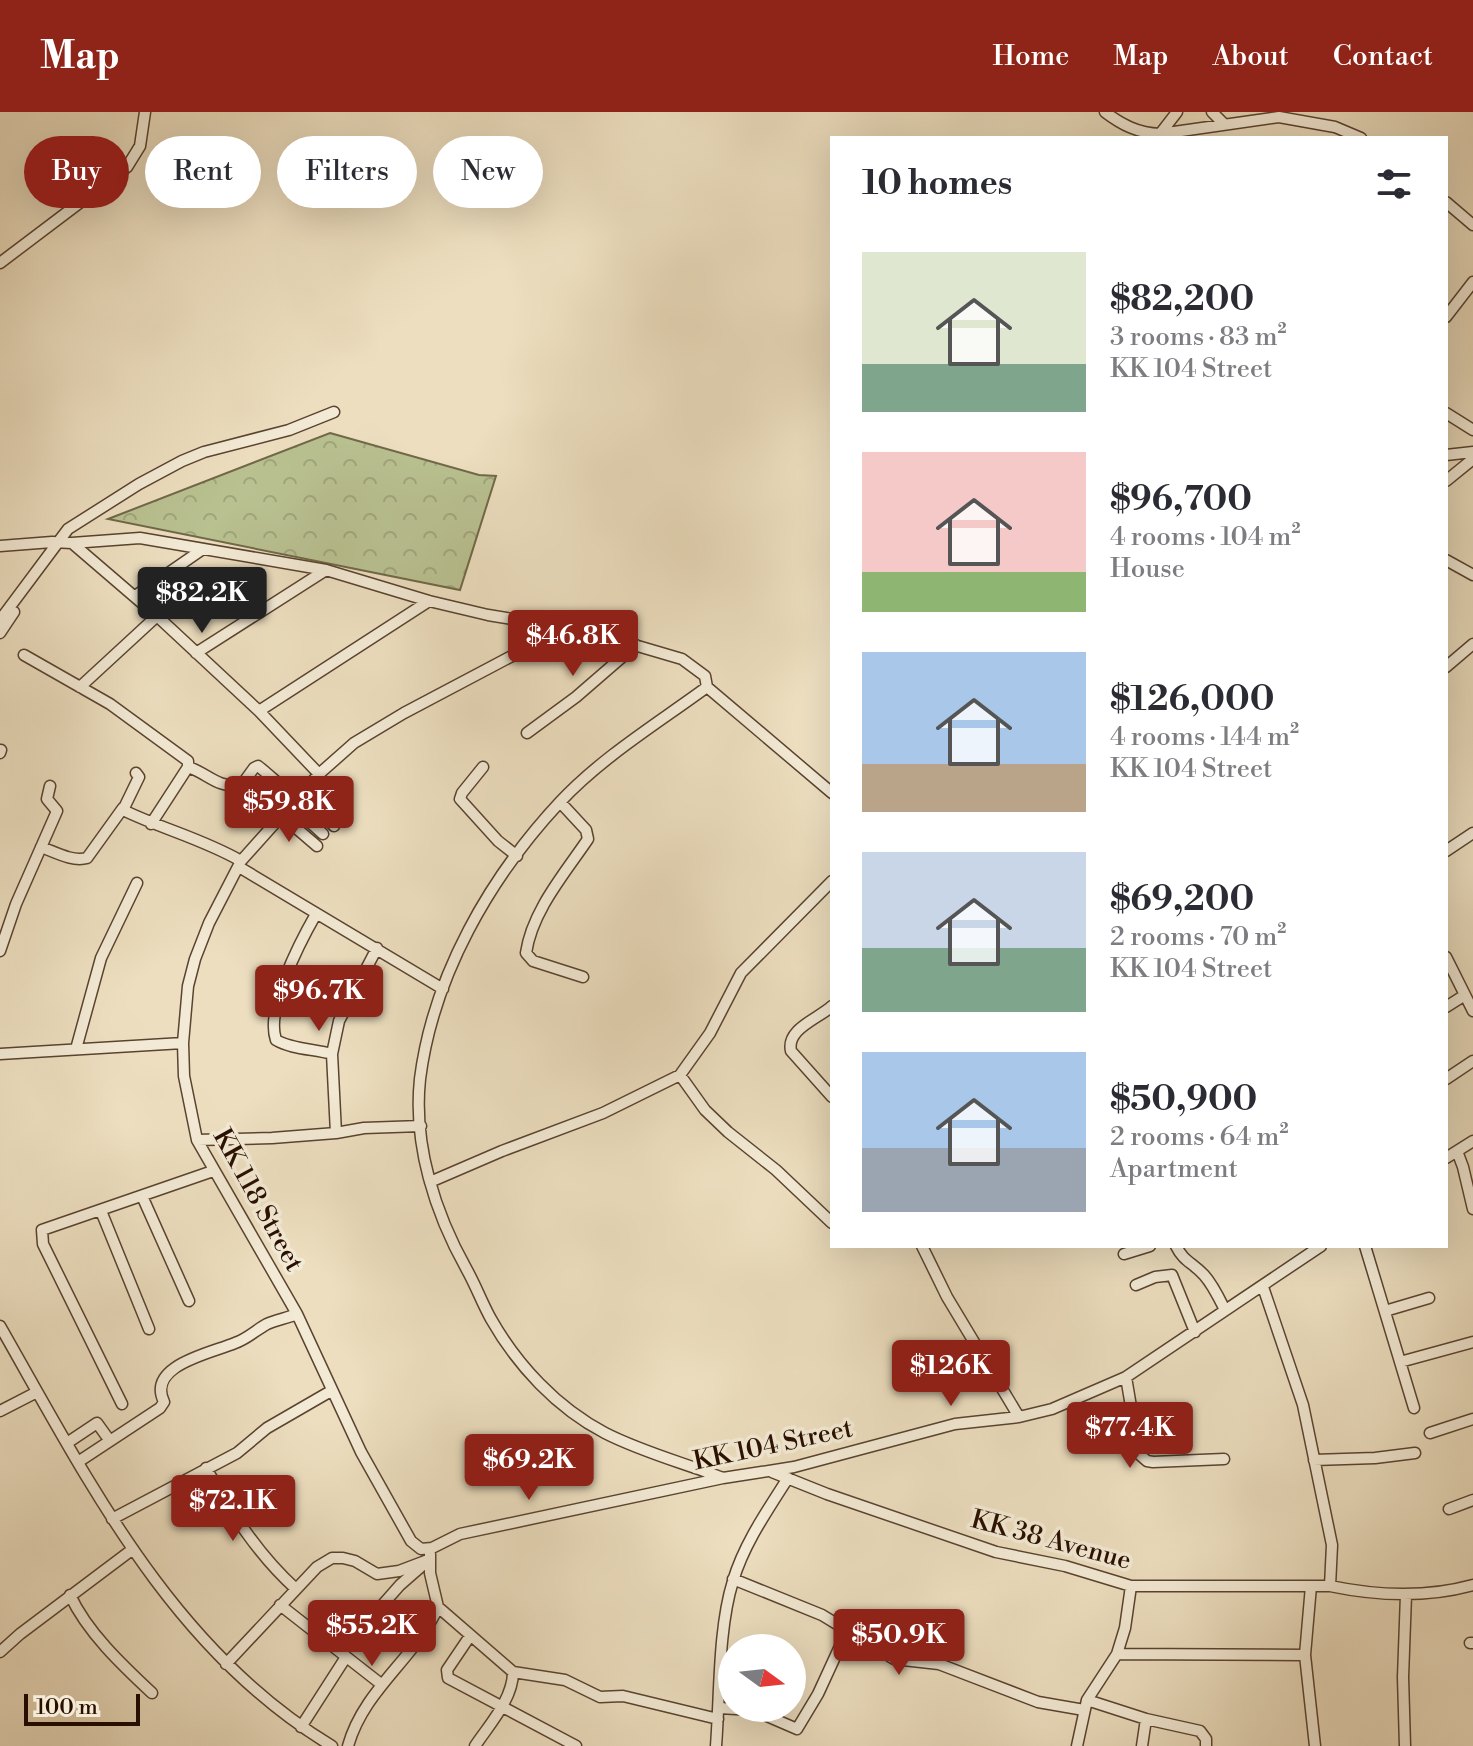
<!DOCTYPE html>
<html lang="en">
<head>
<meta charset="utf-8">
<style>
  :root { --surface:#fff; --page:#f7f7f7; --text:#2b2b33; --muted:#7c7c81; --accent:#8f2418 }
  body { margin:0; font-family:"Libre Bodoni",serif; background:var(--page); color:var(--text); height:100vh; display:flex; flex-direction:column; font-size:30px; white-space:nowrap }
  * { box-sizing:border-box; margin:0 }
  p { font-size:26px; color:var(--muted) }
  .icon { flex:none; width:44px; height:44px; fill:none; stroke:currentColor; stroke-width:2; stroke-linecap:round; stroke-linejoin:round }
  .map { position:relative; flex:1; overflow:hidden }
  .sheet { position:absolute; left:830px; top:24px; width:618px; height:1112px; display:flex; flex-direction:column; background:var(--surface); border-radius:0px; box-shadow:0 8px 32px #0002 }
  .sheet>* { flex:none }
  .top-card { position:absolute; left:24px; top:24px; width:686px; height:72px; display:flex; gap:16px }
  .needle { width:52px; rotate:105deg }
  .tools { position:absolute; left:718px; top:1522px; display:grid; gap:16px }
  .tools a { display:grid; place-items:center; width:88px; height:88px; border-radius:50%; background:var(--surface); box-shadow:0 8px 32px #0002; font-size:40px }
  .scale { position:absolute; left:24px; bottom:20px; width:116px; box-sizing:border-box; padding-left:8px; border:4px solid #290f00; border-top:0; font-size:22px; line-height:28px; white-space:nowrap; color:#290f00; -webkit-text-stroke:6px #f3ead5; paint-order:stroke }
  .price { position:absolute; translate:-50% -68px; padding:0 18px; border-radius:8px; background:var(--accent); color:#fff; font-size:26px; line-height:52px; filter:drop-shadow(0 2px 4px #0008) }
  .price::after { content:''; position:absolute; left:50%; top:48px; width:24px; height:18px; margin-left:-12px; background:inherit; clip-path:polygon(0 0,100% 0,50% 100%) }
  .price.active { background:#222; color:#fff }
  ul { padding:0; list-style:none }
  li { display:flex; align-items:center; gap:24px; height:200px; padding:0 32px }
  li span { display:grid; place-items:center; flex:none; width:224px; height:160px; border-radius:0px; color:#555 }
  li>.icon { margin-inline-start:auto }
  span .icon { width:96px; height:96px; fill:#fffc; stroke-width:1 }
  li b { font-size:34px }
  h2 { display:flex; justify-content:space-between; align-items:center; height:96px; padding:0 32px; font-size:34px }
  .chip { padding:0 28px; border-radius:36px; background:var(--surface); box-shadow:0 8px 32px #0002; font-size:28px; line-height:72px }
  .chip.active { background:var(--accent); color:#fff }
  header { display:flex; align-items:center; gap:48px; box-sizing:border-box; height:112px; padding:0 40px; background:var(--accent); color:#fff }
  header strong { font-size:38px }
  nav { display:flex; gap:44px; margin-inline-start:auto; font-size:28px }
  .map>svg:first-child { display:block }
  .forest { fill:url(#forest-crowns); stroke:#716848; stroke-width:2 }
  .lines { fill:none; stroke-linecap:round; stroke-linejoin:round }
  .minor-casing { stroke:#5a4330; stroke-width:13 }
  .minor { stroke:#f3ead5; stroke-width:10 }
  .labels { text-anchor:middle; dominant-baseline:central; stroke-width:7; stroke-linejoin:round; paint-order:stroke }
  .street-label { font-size:26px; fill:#290f00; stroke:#f3ead5 }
</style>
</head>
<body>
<header>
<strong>Map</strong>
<nav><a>Home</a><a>Map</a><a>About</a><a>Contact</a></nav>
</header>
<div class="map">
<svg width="1473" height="1634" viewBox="0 0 1473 1634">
  <defs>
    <pattern id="forest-crowns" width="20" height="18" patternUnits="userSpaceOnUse" patternTransform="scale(2)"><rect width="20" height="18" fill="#b9c191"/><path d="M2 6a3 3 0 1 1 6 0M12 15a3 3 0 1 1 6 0" fill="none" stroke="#9fa57b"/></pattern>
  </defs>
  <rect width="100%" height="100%" fill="#ecdebf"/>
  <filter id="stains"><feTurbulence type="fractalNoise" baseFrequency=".0025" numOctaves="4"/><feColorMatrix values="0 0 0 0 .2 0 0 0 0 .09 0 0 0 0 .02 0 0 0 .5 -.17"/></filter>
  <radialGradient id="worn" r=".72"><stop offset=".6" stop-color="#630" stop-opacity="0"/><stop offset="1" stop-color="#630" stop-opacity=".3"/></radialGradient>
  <!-- forest -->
  <path class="forest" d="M330,321L479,363L496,364L460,478L108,407Z"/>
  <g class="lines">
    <defs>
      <path id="minor" d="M1105,0C1122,13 1138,21 1160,22L1279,5L1335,15L1361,26
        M1212,0L1224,12
        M1160,22L1177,0
        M1446,90L1473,113
        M0,151L127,55L140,34L145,0
        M1446,205L1473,170
        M1446,301L1473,318
        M1446,343L1473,340
        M1446,369L1473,347
        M72,431L140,426L326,458L429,489L488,503L590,520L682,547L705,564L707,575L832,681
        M0,434L52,430L72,431L157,504L259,599L319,662
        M1446,448L1473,463
        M135,484L203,437
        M0,508L68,417L139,372L182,349L204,340L289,318L334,300
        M0,521L14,500
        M196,541L326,458
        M24,543L110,592L188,649V655L151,712
        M1446,555L1473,532
        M80,575L157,504
        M707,575C658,611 602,645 560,690C490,765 433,864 420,967C413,1033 435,1101 467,1158C476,1174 482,1191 491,1207C517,1253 557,1296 605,1321C642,1340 684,1351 723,1366
        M259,599L429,489
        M527,621L576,585L636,533
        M0,641L1,638
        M188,655C209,662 215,675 241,674L254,656L258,654C272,665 282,676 297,686
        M483,655L462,681L460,687L498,729L517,744
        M136,661L139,665L123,698C162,717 203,727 241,749
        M303,680L334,714
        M560,690L586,718L588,727C565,761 532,799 526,841L533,849L583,865
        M291,693L323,722
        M282,704L317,734
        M41,735C55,740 72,750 87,746L123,696
        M1446,739L1473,721
        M239,755L443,877
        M316,802C300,830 265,897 276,928C291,937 314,937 332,942
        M0,839L16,792L57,699L47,687L50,674
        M1446,845L1473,899
        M832,894C818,907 786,917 791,939L832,985
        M1446,895L1465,883
        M76,937L101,846L137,771
        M0,942L183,931
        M680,963L705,998L728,1020L776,1058L832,1111
        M1446,967L1473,949
        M336,1021L332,942L339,909L377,836
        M197,1028L272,1026L336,1021L364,1016L421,1014
        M1457,1039L1463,1055L1473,1097
        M1446,1046L1473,1029
        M430,1070L502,1039L603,1001L680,963L710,921L741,861L832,769
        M142,1084L189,1189
        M101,1099L149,1217
        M922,1134L947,1185L1019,1305
        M1176,1134C1184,1150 1192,1150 1204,1163C1213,1173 1219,1186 1225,1198
        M1365,1134L1414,1296
        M1124,1142L1150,1134
        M1136,1173L1155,1165L1172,1163L1195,1220
        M1263,1175L1303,1293L1332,1433L1330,1474
        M1385,1199L1429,1186
        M0,1214C89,1370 173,1539 332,1634
        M1400,1250L1473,1230
        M1126,1265L1139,1342L1147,1349L1153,1350L1224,1347
        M122,1292L43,1132L42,1118L213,1059
        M0,1299L37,1280
        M1430,1321L1473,1307
        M67,1331L97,1311L110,1329
        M1314,1348L1375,1346L1415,1341
        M78,1350L160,1296L164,1290C146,1253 212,1241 235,1231C247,1227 256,1218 267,1212C276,1208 287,1206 297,1202
        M206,1356C231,1400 258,1443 296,1477
        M772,1360L827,1382L996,1440L1065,1454L1131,1474H1330C1378,1484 1426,1486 1473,1473
        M1449,1397L1473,1388
        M112,1407L237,1341L267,1316L331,1279
        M432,1436L421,1437L411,1429L361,1340L297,1202L197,1028L184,964L183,931L188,874L195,847L209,811L241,749L319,662L354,631L404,601L510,545L573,517
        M432,1436L460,1422L723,1366L794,1355L955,1312L1019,1305L1052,1297L1126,1265L1321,1134
        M430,1442V1461L438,1495L513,1560C513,1587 489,1613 475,1634
        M733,1467L822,1503L894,1547L939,1552L1038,1590L1084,1598
        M1311,1474L1305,1543L1315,1634
        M70,1483C87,1520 122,1553 152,1581
        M280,1493L381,1572
        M470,1524L447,1558L448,1566L576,1634
        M1470,1531H1473
        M0,1540L20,1522L133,1437
        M341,1540L400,1473L424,1452
        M1117,1542L1305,1543
        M226,1552L317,1455L332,1446H343L355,1449L377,1462L399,1459L428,1448
        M513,1560L565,1568L600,1585L623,1584L718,1607
        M1087,1588L1146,1607L1200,1619L1206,1627V1634
        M719,1596L753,1598L797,1617L818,1582L847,1519
        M301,1615L346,1545
        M348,1634C364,1577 416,1546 438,1495
        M716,1634C720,1583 718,1517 733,1469C744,1432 767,1399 788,1366
        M1077,1634L1087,1588L1117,1542L1125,1516L1131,1474
        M1142,1634L1146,1607
        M1405,1634L1403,1565L1406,1483"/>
    </defs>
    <!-- minor casing -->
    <use href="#minor" class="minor-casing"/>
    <!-- minor -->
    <use href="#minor" class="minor"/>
  </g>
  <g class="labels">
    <!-- street labels -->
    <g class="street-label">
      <text transform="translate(258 1088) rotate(61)">KK 118 Street</text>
      <text transform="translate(773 1333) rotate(-12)">KK 104 Street</text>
      <text transform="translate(1051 1428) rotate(15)">KK 38 Avenue</text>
    </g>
  </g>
  <rect width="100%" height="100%" filter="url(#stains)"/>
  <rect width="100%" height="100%" fill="url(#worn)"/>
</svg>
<div class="tools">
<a><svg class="needle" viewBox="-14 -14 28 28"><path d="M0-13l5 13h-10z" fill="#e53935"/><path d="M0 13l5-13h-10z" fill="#7c7c81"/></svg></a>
</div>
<div class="scale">100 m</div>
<b class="price active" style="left:202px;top:523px">$82.2K</b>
<b class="price" style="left:573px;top:566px">$46.8K</b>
<b class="price" style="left:289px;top:732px">$59.8K</b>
<b class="price" style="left:319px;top:921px">$96.7K</b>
<b class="price" style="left:951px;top:1296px">$126K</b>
<b class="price" style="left:1130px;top:1358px">$77.4K</b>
<b class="price" style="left:529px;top:1390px">$69.2K</b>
<b class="price" style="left:233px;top:1431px">$72.1K</b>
<b class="price" style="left:372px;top:1556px">$55.2K</b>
<b class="price" style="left:899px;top:1565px">$50.9K</b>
<div class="top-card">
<a class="chip active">Buy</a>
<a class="chip">Rent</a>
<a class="chip">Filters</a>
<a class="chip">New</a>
</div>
<section class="sheet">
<h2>10 homes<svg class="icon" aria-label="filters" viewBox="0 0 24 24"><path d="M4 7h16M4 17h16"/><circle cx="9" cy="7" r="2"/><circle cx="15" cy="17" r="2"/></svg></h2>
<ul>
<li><span style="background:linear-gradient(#dfe7d0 70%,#7fa58c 0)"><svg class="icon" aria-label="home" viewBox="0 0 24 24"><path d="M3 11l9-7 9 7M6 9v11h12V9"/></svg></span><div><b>$82,200</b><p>3 rooms · 83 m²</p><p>KK 104 Street</p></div></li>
<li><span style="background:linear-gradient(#f6c9c9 75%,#8fb573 0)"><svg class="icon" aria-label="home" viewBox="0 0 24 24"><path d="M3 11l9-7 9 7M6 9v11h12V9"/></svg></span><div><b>$96,700</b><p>4 rooms · 104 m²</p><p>House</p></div></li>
<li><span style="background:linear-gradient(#a9c7e8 70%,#b9a48a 0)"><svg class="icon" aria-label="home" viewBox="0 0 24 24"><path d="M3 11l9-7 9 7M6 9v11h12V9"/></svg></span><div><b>$126,000</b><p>4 rooms · 144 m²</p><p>KK 104 Street</p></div></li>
<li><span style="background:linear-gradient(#c9d6e8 60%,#7fa58c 0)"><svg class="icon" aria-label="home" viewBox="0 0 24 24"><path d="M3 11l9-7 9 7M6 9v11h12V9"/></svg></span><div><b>$69,200</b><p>2 rooms · 70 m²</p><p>KK 104 Street</p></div></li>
<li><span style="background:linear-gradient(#a9c7e8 60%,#9aa5b1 0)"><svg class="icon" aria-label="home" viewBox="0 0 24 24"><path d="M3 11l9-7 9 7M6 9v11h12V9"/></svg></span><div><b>$50,900</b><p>2 rooms · 64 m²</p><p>Apartment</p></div></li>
</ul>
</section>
</div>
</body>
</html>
